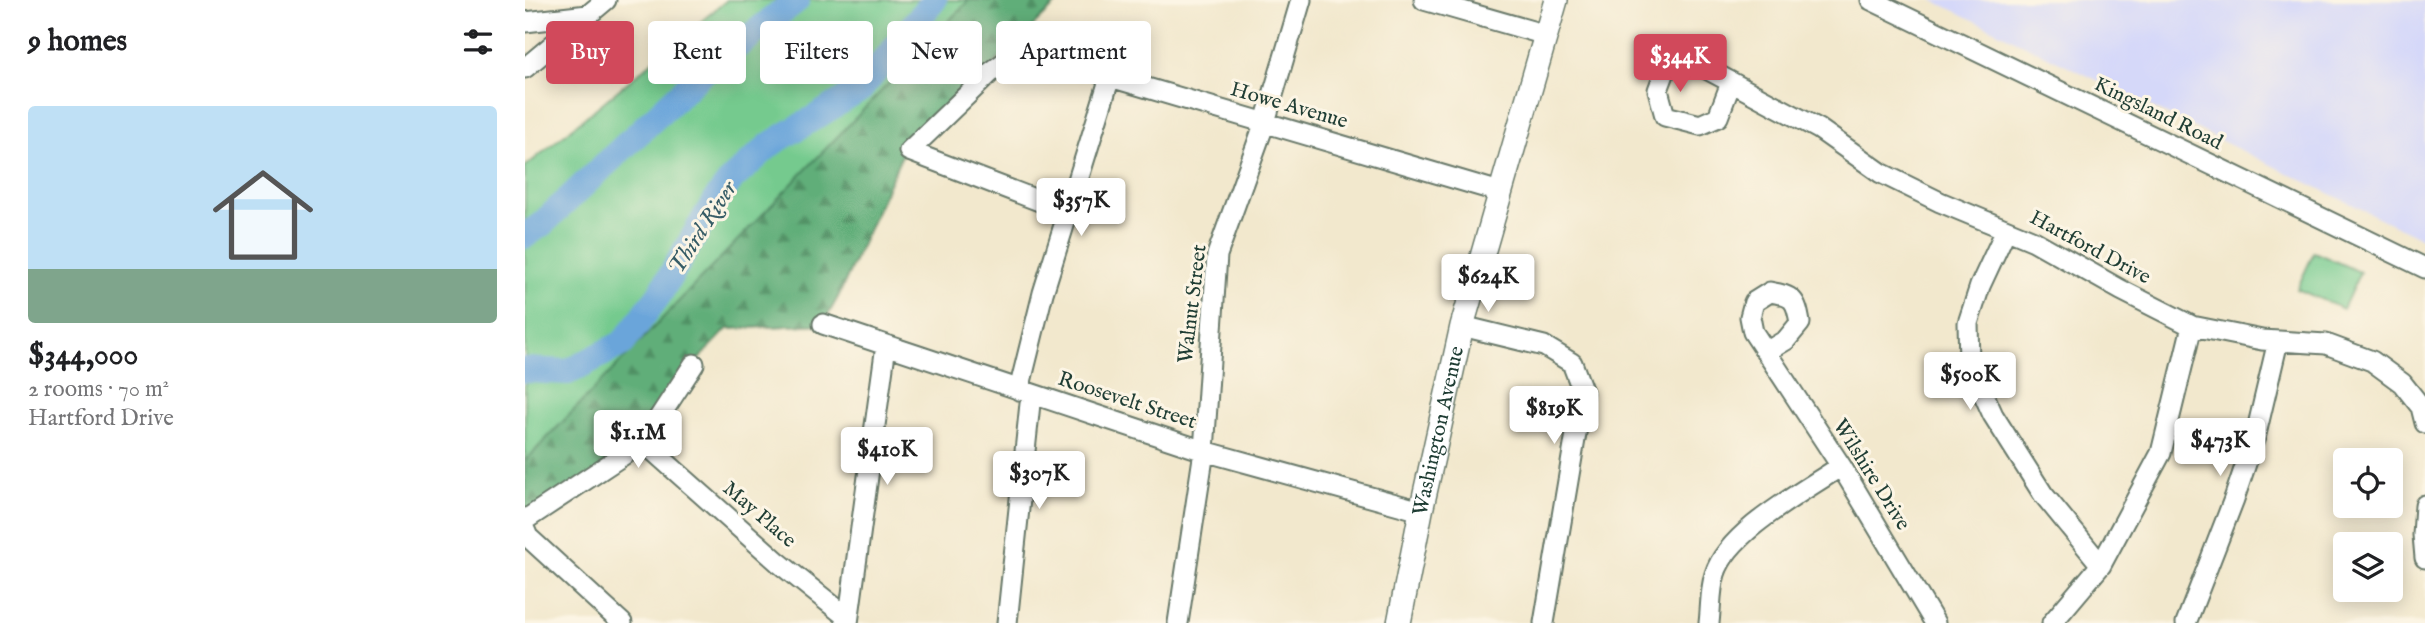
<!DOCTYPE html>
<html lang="en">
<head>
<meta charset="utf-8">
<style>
  :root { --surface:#fff; --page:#f2f2f2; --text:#202124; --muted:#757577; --accent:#d1495b }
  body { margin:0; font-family:"IM FELL English",serif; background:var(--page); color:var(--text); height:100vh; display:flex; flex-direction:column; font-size:26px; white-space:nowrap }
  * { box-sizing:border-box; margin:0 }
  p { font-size:23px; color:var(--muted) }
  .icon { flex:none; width:38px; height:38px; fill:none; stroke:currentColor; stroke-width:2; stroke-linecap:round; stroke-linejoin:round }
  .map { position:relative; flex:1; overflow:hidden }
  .details { display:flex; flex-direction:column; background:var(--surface); width:525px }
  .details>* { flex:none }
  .hud { position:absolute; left:21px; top:21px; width:665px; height:63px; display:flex; gap:14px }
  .tools { position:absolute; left:1808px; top:448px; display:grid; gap:14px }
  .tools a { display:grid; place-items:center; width:70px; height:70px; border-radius:7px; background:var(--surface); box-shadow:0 4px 18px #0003; font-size:35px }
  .price { position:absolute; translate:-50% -60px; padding:0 16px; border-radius:7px; background:#fff; color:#222; font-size:23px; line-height:46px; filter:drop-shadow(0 2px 4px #0008) }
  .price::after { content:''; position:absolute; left:50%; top:42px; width:21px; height:16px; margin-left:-10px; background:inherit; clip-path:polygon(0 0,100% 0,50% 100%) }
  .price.active { background:var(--accent); color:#fff }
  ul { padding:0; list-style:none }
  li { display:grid; align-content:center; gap:14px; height:371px; padding:0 28px }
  li span { display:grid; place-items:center; height:217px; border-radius:7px; color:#555 }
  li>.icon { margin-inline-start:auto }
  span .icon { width:126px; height:126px; fill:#fffc; stroke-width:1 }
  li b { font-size:30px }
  h2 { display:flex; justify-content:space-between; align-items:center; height:84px; padding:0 28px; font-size:30px }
  .tag { padding:0 24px; border-radius:7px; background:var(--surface); box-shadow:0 4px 18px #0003; font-size:24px; line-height:63px }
  .tag.active { background:var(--accent); color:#fff }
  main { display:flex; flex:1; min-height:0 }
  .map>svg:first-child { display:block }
  .built { fill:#d5d8f9 }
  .green { fill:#75ca8e; stroke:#4a8461; stroke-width:2 }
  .forest { fill:url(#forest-firs); stroke:#407656; stroke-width:2 }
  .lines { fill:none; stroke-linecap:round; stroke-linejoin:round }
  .river { stroke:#6aa5da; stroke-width:26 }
  .minor-casing { stroke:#69796a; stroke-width:23 }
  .major-casing { stroke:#69796a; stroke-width:26 }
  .minor { stroke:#fff; stroke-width:19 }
  .major { stroke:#fff; stroke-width:23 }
  .labels { text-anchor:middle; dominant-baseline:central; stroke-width:6; stroke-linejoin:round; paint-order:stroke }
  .street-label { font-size:21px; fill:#1f3d34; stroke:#fcf5e5 }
  .water-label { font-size:23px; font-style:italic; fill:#365c66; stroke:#fcf5e5 }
</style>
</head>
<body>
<main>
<section class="details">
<h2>9 homes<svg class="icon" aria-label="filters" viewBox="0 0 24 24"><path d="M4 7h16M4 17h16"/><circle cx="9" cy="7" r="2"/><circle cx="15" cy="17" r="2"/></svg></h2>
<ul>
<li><span style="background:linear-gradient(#bfe0f5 75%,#7fa58c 0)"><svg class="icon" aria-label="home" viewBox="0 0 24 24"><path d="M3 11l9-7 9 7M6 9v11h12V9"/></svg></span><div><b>$344,000</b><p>2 rooms · 70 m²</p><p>Hartford Drive</p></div></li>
</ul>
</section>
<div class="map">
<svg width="1900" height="623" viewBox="0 0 1900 623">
  <defs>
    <pattern id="forest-firs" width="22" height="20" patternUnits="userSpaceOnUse" patternTransform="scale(1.75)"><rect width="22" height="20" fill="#60ae79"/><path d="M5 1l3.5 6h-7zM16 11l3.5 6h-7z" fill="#4f8f64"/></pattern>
  </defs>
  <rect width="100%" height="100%" fill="#fcf5e5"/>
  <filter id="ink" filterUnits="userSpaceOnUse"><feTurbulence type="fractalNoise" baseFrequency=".0143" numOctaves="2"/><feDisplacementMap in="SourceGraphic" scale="14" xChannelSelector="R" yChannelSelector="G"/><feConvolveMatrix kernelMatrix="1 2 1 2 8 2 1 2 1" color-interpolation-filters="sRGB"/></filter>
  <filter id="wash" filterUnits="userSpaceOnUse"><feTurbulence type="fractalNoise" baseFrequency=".00686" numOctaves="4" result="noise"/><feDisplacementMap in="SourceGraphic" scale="28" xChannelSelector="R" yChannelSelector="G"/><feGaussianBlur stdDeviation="1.57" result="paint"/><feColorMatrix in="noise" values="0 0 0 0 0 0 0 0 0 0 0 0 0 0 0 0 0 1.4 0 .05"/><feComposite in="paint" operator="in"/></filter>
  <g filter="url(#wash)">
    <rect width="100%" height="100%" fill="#f2e8cd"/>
    <!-- built -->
    <path class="built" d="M1407,0H1900V240L1424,8Z"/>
    <!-- green -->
    <path class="green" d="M202,0H535L379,150L313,297L298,324L202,329L169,364L0,519V167Z
      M1789,252L1835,272L1818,309L1772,289Z"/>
    <!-- forest -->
    <path class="forest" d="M444,0H535L379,150L313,297L298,324L202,329L169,364L118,441L0,519V461Z"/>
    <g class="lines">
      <!-- river -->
      <path class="river" d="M0,236L17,224L176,74L272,0
        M0,370L43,372L98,343L134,295L189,202L207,179L246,144L335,90L409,0"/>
    </g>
  </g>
  <g filter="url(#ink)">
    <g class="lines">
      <defs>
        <path id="minor" d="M899,0L1021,35
          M1346,0L1900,268
          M0,22L63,15
          M0,68L81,0
          M1206,83L1193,117L1175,125L1140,116L1133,90L1142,66L1163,59L1294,129L1356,173L1415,202L1509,241L1596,290L1667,326L1737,340L1801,344L1847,361L1877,383L1896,407L1900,423
          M543,212L384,151L466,72L502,46L585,77L975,192
          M1481,230L1455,286L1443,323L1444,362L1468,415L1518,494L1576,565
          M298,324L679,451L896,511
          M937,326L1019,346L1047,363L1058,392L1019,623
          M1241,352L1261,340L1275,323C1271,299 1268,296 1245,292L1229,302L1225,317L1228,332L1316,466L1410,623
          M494,390L518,293L585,77
          M118,442L253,562L323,618
          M1900,505L1898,535L1900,558
          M0,520L118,442L169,364
          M0,530L3,537L97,623
          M323,623L361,345
          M482,623L506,394
          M653,623L679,451L692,255L740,122L776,0
          M1184,623C1186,607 1185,589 1190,574C1203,531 1280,491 1316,466
          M1527,623L1576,565L1636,453L1667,326
          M1661,623L1709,499L1731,434L1753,341"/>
        <g id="major">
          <path id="s1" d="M874,623L896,511L937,326L1031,0"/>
        </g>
      </defs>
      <!-- minor casing -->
      <use href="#minor" class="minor-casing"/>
      <!-- major casing -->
      <use href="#major" class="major-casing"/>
      <!-- minor -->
      <use href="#minor" class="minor"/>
      <!-- major -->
      <use href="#major" class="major"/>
    </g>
  </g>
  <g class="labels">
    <!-- street labels -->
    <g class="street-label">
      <text transform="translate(764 106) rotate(16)">Howe Avenue</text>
      <text transform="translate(1633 114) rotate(26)">Kingsland Road</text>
      <text transform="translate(1565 248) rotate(28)">Hartford Drive</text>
      <text transform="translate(668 304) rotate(-83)">Walnut Street</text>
      <text transform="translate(602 401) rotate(18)">Roosevelt Street</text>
      <text stroke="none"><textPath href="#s1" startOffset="196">Washington Avenue</textPath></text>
      <text transform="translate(1346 475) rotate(58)">Wilshire Drive</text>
      <text transform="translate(234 515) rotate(41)">May Place</text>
    </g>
    <!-- water labels -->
    <g class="water-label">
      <text transform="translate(178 228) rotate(-57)">Third River</text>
    </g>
  </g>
</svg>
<div class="tools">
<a><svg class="icon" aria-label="locate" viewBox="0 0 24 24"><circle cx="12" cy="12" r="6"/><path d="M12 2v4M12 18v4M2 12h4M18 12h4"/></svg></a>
<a><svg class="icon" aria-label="layers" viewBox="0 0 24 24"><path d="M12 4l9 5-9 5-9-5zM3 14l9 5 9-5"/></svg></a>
</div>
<b class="price active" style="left:1155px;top:94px">$344K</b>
<b class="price" style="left:556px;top:238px">$357K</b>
<b class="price" style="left:963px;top:314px">$624K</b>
<b class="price" style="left:1445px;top:412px">$500K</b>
<b class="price" style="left:1029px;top:446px">$819K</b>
<b class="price" style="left:113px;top:470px">$1.1M</b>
<b class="price" style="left:1695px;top:478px">$473K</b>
<b class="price" style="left:362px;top:487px">$410K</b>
<b class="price" style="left:514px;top:511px">$307K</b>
<div class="hud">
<a class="tag active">Buy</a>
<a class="tag">Rent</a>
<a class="tag">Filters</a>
<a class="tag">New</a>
<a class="tag">Apartment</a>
</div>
</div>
</main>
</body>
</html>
